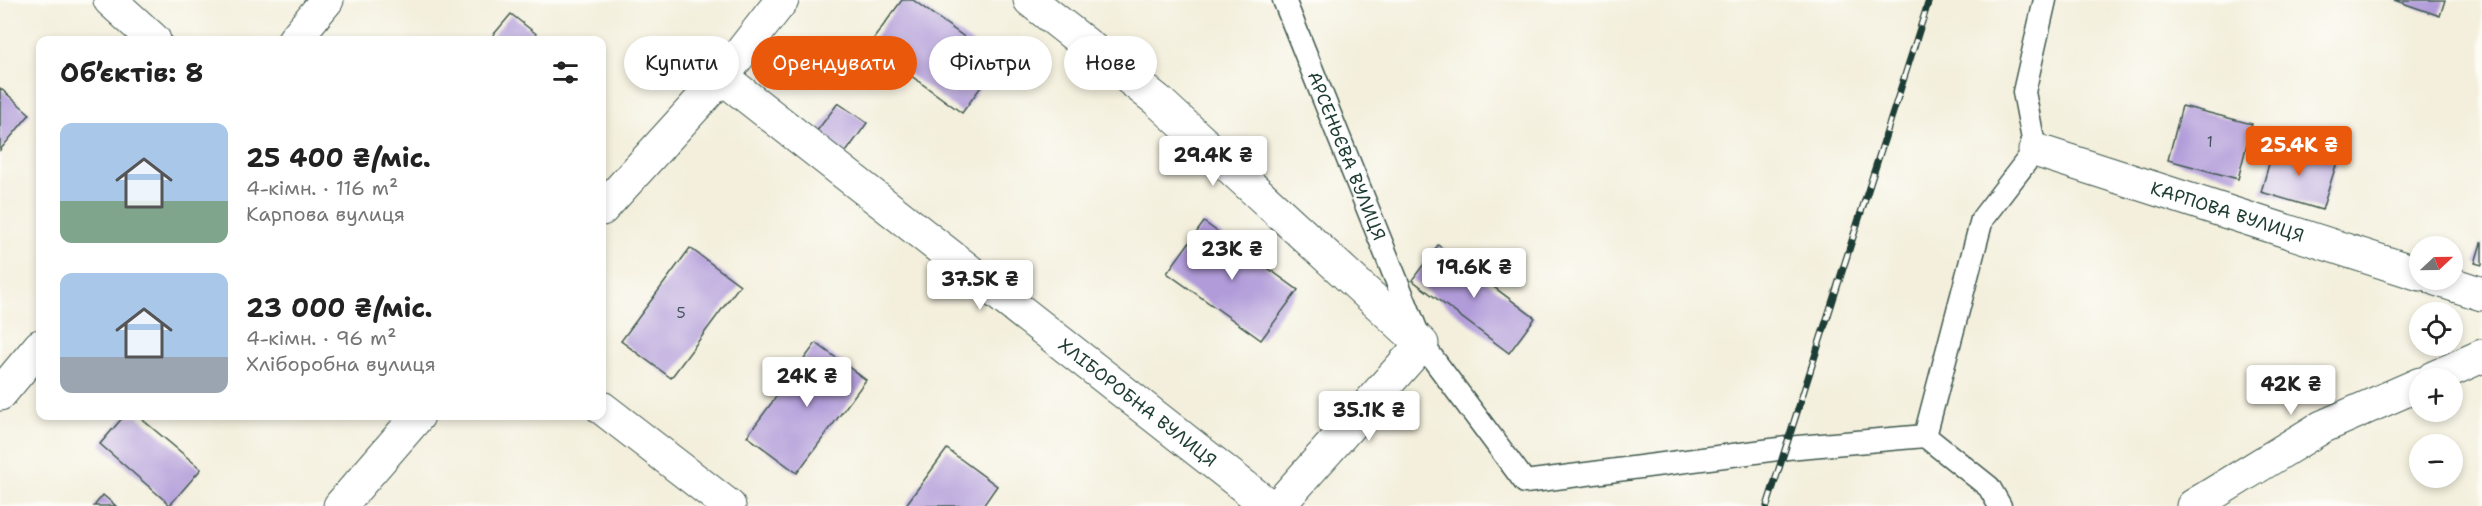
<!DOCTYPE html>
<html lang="uk">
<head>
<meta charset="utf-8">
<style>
  :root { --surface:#fff; --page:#f2f2f2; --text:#222; --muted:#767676; --accent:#ea580c }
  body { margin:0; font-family:"Shantell Sans",sans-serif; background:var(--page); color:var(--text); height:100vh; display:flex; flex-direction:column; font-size:22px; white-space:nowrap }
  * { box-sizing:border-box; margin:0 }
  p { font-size:20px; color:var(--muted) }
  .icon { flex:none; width:33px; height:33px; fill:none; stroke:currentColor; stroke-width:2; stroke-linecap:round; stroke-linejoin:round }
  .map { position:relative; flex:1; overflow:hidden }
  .details { position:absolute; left:36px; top:36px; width:570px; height:384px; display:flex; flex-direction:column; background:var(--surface); border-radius:12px; box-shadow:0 3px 9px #0003 }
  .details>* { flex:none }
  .hud { position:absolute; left:624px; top:36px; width:570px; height:54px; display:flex; gap:12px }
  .needle { width:39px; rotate:68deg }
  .tools { position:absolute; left:2409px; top:236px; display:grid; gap:12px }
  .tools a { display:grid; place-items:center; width:54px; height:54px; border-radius:50%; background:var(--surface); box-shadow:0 3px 9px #0003; font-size:30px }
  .price { position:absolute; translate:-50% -51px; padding:0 14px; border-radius:6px; background:#fff; color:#222; font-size:20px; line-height:39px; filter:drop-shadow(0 2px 3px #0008) }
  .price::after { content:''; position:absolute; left:50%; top:36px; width:18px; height:14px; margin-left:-9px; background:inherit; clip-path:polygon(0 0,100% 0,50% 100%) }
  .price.active { background:var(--accent); color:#fff }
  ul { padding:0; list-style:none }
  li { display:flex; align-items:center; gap:18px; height:150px; padding:0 24px }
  li span { display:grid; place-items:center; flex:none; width:168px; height:120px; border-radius:12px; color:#555 }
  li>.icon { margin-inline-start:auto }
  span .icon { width:72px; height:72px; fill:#fffc; stroke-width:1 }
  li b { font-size:26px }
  h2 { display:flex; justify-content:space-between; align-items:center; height:72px; padding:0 24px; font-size:26px }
  .tag { padding:0 21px; border-radius:27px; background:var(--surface); box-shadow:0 3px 9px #0003; font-size:21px; line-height:54px }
  .tag.active { background:var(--accent); color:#fff }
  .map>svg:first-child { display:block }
  .building { fill:#b19bd9 }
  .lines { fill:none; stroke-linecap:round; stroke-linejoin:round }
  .service-casing { stroke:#3f584d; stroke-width:25 }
  .minor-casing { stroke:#3f584d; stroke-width:35 }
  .service { stroke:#fff; stroke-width:22 }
  .minor { stroke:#fff; stroke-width:33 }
  .rail-casing { stroke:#1f3d34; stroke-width:7 }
  .rail { stroke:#fdfcf7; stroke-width:4.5; stroke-dasharray:14; stroke-linecap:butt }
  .labels { text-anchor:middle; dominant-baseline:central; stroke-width:4.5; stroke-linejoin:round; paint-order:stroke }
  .number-label { font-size:15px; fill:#44545d }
  .street-label { font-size:18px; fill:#1f3d34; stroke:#fdfcf7 }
</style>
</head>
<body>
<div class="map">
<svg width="2482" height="506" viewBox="0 0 2482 506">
  <rect width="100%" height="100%" fill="#fdfcf7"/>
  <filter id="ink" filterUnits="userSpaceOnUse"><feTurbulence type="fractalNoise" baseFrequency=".0167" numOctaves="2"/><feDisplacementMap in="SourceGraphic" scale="12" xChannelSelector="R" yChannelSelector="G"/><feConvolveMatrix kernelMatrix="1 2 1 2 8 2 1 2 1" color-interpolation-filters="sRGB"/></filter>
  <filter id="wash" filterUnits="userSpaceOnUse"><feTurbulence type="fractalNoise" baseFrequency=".008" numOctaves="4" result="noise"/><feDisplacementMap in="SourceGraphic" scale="24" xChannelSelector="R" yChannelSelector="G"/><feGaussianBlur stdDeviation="1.35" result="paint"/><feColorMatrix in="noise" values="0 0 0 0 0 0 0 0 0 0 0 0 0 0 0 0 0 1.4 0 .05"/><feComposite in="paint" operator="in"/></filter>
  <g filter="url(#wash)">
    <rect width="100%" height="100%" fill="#f3efdc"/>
    <g id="blocks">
      <!-- building -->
      <path class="building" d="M902,0H913L999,62L962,113L869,45Z
        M2394,0H2445L2440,16Z
        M511,14L544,40H489Z
        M0,88L30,114L0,150Z
        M838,103L867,123L839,162L810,140Z
        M2182,106L2252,124L2238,179L2168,160Z
        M2275,143L2337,162L2322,210L2261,192Z
        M1204,222L1298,290L1261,340L1167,273Z
        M2481,243H2482V265L2475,263Z
        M1438,245L1535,318L1509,353L1412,280Z
        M690,248L740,285L671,378L621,341Z
        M816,343L866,380L797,473L747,436Z
        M124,416H138L201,469L170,505L100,444Z
        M947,449L997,486L983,506H905Z
        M103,495L116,506H94Z"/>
    </g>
  </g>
  <g filter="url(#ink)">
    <use href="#blocks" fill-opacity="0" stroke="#3f584d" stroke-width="1.5"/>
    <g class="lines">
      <defs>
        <g id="service">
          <path id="s1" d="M1284,0L1422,344L1525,482L1787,448L1925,436L1989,487L2000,506"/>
          <path d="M1925,436L1982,219L2035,150L2024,92L2045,0"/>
        </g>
        <g id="minor">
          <path d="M110,0L154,40"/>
          <path d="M1030,0L1157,100L1422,344L1278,506"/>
          <path d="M294,40L327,0"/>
          <path id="s2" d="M722,77L1269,506"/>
          <path id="s3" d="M2035,150L2420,274"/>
          <path d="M602,209L722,77L782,0"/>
          <path d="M2436,279L2482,294"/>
          <path d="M2433,378L2482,356"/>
          <path d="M0,394L40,346"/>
          <path d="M602,408L729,506"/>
          <path d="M340,506L418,416"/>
          <path d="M2193,506L2322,427L2420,384"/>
        </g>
      </defs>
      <!-- service casing -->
      <use href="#service" class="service-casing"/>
      <!-- minor casing -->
      <use href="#minor" class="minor-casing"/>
      <!-- service -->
      <use href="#service" class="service"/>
      <!-- minor -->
      <use href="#minor" class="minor"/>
      <defs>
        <path id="rail" d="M1767,506L1929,0"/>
      </defs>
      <!-- rail casing -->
      <use href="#rail" class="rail-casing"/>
      <!-- rail -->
      <use href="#rail" class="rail"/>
    </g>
  </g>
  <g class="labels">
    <!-- number labels -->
    <g class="number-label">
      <text x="2210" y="142">1</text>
      <text x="681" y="313">5</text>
    </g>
    <!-- street labels -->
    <g class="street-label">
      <text stroke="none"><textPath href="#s1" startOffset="168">АРСЕНЬЄВА ВУЛИЦЯ</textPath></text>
      <text stroke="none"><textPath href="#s3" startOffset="202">КАРПОВА ВУЛИЦЯ</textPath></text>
      <text stroke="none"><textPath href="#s2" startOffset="528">ХЛІБОРОБНА ВУЛИЦЯ</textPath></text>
    </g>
  </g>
</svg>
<div class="tools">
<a><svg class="needle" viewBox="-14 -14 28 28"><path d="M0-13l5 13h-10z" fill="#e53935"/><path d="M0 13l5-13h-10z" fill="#767676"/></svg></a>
<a><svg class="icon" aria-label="locate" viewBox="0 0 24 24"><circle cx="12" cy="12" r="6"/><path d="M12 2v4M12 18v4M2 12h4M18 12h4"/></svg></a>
<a>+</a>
<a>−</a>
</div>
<b class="price active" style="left:2299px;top:177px">25.4K ₴</b>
<b class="price" style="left:1213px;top:187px">29.4K ₴</b>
<b class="price" style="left:1232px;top:281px">23K ₴</b>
<b class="price" style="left:1474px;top:299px">19.6K ₴</b>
<b class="price" style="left:980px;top:311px">37.5K ₴</b>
<b class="price" style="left:807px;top:408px">24K ₴</b>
<b class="price" style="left:2291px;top:416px">42K ₴</b>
<b class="price" style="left:1369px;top:442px">35.1K ₴</b>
<div class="hud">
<a class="tag">Купити</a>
<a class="tag active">Орендувати</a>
<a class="tag">Фільтри</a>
<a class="tag">Нове</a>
</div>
<section class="details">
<h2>Об’єктів: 8<svg class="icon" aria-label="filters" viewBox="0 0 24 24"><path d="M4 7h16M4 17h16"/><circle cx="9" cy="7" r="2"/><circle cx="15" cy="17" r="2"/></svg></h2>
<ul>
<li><span style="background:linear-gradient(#a9c7e8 65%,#7fa58c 0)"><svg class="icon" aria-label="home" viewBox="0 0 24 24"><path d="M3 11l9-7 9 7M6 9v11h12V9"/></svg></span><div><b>25 400 ₴/міс.</b><p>4-кімн. · 116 m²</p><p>Карпова вулиця</p></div></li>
<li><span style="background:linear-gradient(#a9c7e8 70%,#9aa5b1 0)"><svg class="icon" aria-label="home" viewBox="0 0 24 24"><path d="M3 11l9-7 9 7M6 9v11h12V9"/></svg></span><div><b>23 000 ₴/міс.</b><p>4-кімн. · 96 m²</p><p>Хліборобна вулиця</p></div></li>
</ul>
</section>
</div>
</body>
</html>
